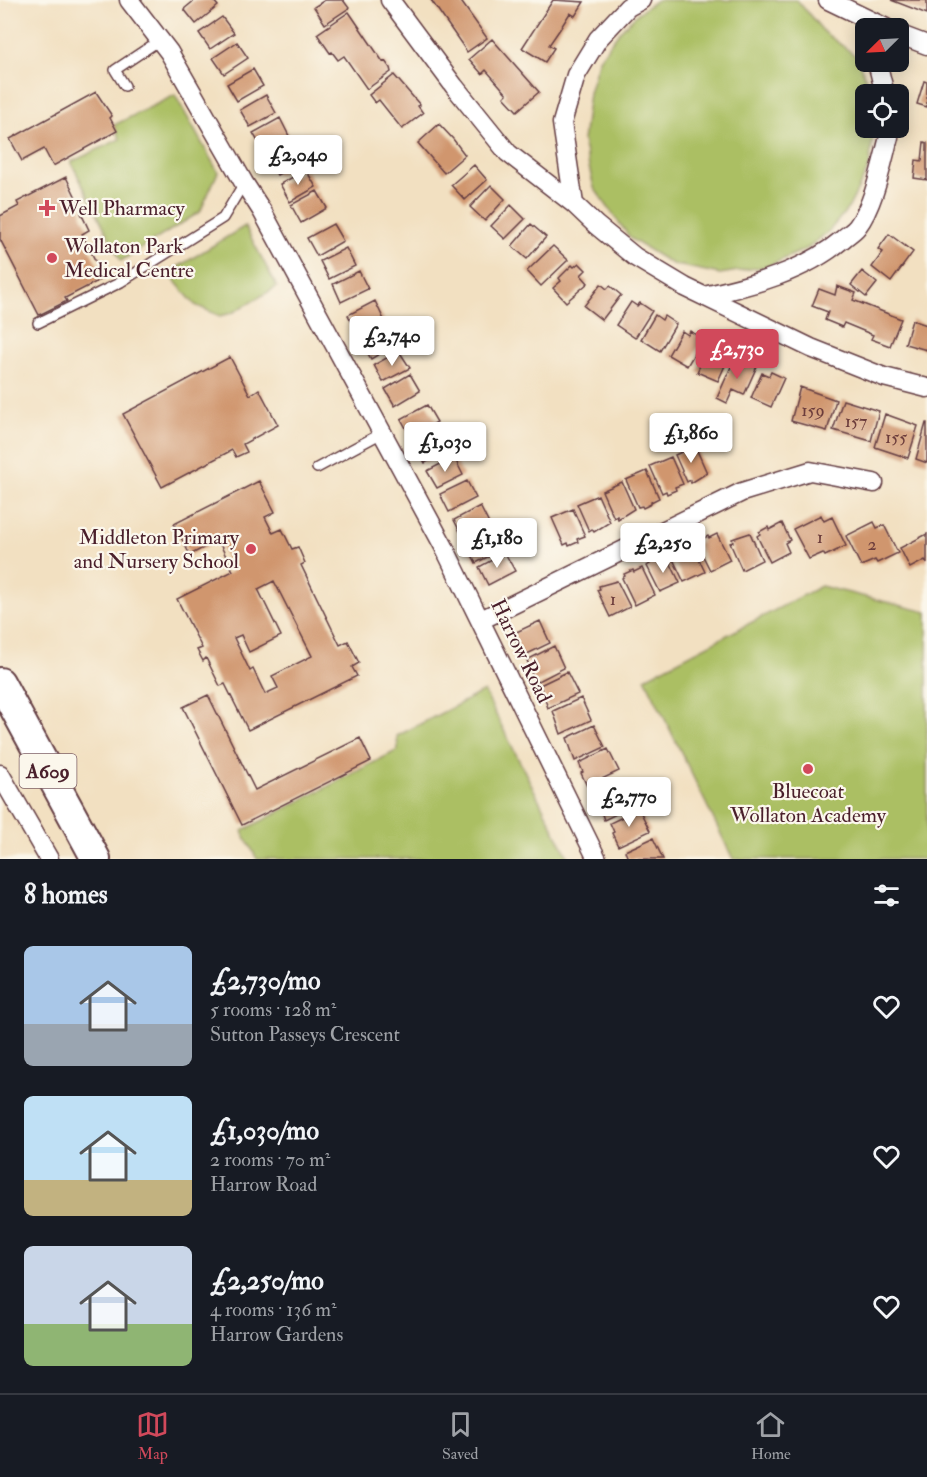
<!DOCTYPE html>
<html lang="en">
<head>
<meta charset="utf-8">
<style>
  :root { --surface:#171b24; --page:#20242c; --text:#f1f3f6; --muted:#9ea1a6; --line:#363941; --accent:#d1495b }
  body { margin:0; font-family:"IM FELL Double Pica",serif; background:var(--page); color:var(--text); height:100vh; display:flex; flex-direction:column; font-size:22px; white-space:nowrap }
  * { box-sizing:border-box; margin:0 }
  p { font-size:20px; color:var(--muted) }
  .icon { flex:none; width:33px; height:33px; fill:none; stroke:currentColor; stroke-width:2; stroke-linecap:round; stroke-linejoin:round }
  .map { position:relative; height:859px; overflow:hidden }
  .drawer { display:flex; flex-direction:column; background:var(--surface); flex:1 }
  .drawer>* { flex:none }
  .needle { width:39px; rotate:246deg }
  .buttons { position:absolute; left:855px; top:18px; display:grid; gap:12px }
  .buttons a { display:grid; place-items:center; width:54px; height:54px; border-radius:9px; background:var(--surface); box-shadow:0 3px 15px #0003; font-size:30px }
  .price { position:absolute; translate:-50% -51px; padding:0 14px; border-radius:6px; background:#fff; color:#222; font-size:20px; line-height:39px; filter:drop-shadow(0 2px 3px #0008) }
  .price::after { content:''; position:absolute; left:50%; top:36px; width:18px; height:14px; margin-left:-9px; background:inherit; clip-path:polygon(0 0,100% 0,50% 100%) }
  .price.selected { background:var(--accent); color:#fff }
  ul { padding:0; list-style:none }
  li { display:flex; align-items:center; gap:18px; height:150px; padding:0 24px }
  li span { display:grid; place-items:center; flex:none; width:168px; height:120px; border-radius:9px; color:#555 }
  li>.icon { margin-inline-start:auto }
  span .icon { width:72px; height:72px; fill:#fffc; stroke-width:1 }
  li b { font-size:26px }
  h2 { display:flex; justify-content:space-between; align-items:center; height:72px; padding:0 24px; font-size:26px }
  .tabs { display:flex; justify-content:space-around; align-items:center; height:84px; border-top:2px solid var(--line); background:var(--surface); font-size:16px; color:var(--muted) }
  .tabs a { display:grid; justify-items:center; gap:3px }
  .tabs .selected { color:var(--accent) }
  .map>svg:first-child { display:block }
  .green { fill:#abbf63; stroke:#7a6f47; stroke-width:1.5 }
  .building { fill:#d0966e; fill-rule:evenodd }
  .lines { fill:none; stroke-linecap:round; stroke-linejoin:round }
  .service-casing { stroke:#633c42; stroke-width:12 }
  .minor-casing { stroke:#633c42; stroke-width:21 }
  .primary-casing { stroke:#633c42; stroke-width:32 }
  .service { stroke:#fff; stroke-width:9 }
  .minor { stroke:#fff; stroke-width:18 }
  .primary { stroke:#fff; stroke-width:28 }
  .poi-dot { fill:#d1495b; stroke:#fbf7ec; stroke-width:2 }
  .labels { text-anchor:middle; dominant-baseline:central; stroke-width:4.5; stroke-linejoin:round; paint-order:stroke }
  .number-label { font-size:18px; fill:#6c3d3c }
  .shield { fill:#fbf7ec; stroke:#7f6065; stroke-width:1.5 }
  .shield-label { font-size:20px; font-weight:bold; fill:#4a1f2b }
  .poi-label { font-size:21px; fill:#4a1f2b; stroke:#fbf7ec; text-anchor:start }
  .street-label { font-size:21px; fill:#4a1f2b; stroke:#fbf7ec }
</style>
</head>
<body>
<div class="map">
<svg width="927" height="859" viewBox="0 0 927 859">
  <rect width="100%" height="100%" fill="#fbf7ec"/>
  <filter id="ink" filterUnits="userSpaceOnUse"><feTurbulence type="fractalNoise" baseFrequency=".0167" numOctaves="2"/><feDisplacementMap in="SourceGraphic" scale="12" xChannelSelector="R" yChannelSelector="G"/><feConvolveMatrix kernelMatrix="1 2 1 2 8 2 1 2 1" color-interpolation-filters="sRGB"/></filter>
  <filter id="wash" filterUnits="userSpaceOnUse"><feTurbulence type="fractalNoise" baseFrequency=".008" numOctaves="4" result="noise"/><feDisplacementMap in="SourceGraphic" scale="24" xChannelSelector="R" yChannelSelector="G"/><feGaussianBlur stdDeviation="1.35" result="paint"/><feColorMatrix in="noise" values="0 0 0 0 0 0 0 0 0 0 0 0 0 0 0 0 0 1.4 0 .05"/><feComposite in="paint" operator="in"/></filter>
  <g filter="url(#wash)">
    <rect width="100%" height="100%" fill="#f2e0c1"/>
    <!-- green -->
    <path class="green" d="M657,0H797L824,32L856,56L869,86L870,94H866V128H874L869,167L849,207L830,230L808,248L768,266L720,274L672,264L631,239L594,188L583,141L589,93L599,59L619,32L638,13Z
      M175,95L218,172L200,212L121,261L71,162L120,139L114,125Z
      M245,226L277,287L232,313L220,316L195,305L168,273Z
      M821,586L927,612V859H733L645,678Z
      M484,691L569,859H257L242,831L398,750L397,736Z"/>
    <g id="blocks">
      <!-- building -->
      <path class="building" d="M195,0H213L218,6L196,24L184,9Z
        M325,0H343L349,8L325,24L314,7Z
        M431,0H460L487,38L467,52Z
        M553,0L584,2L575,16L570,13L560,29L549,45L554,48L545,62L522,48Z
        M891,0H927V14Z
        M349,12L383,62L385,61L390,68L391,72L367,89L344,56L338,60L332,52L330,53L317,34Z
        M222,17L234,33L210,49L199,33Z
        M492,39L539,92L517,111L504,97L507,94L486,70L482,74L469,59Z
        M237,42L248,58L224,74L213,58Z
        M253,69L263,86L237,101L227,84Z
        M394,75L420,105L418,106L423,113L402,129L379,100L375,103L369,95Z
        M924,81L927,82V107L917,104Z
        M96,92L112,116L110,118L117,131L53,166L44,149L22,161L10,139Z
        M266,95L276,113L250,127L240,110Z
        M280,118L289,136L263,150L253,133Z
        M439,124L453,139L465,155L444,173L418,143Z
        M924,142L927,143V180L914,178L916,160L922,161Z
        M293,144L303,161L277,175L267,158Z
        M474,165L487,180L465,200L451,185Z
        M306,170L316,187L290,202L280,184Z
        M66,177L83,212L81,213L89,230L82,234L104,278L65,298L67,301L39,315L0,239V216L19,206L17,202Z
        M491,185L505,199L485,221L470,207Z
        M317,191L327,208L301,223L291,205Z
        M511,205L525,219L505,239L491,226Z
        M333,224L343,241L317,256L307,238Z
        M531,224L546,237L527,259L512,246Z
        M889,234L913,252L891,282L872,267L883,252L878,249Z
        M553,246L568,260L541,286L527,271Z
        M346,248L355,266L329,279L320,261Z
        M579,263L586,270L581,275L588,283L566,302L553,288L561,281L559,278L572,265L574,267Z
        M359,271L368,289L341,302L333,284Z
        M862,271L877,283L866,297L851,285Z
        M601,284L607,289L610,286L621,295L602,320L584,306Z
        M837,286L856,293L853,300L901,319L890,346L871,339L873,335L844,323L842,327L825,320L828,312L812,306L819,289L835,295Z
        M375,301L384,320L357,332L348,315Z
        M631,302L637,306L640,303L652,311L635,338L616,325Z
        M655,315L662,320L664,316L676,324L660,351L641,339Z
        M912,320L927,325V350L905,344Z
        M386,326L396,344L371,359L361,341Z
        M682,331L688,335L690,331L703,339L687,366L668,355Z
        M709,346L716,350L718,346L731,352L718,381L697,372Z
        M399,351L410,368L383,382L374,365Z
        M230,357L250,395L259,389L278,425L243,444L247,452L236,457L232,450L162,487L123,414Z
        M734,360L742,363L744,360L757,366L744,395L733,390L727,403L717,398Z
        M771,372L784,378L771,407L751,398L762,373L769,376Z
        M410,374L420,391L395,406L385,389Z
        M800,387L836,400L827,431L791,421Z
        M843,400L879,411L871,441L833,430Z
        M427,405L437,422L411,437L401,419Z
        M885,414L918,426L908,458L875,447Z
        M926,423H927V463L916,459Z
        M441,431L451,449L425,463L415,446Z
        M695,446L707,473L691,483L690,480L687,482L675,455Z
        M454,457L463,475L437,488L427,471Z
        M671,457L683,484L675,487L676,490L667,494L666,491L662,493L650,466Z
        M647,471L659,498L651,502V504L643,508L642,506L638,507L626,480Z
        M259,481L275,512L265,517L273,533L282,529L292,549L298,547L305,563L301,565L340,645L348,641L359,663L352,667L357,676L248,730L225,684L220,686L206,658L203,661L197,650L202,648L177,599L233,571L218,540L190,555L174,524ZM274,581L312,656L272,676L278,688L265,694L253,669L250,671L234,638L241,635L249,652L281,636L258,589Z
        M467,481L476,498L449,512L440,494Z
        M622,482L634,509L618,519L617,516L614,518L602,491Z
        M598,495L610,522L594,532L592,529L589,531L577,504Z
        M480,506L489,524L463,537L454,520Z
        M573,509L585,536L577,539L578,542L569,546L568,543L564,545L552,518Z
        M821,515L824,521L832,517L846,546L825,556L823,553L809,559L793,529Z
        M874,522L877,528L884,525L898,553L877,563L875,560L861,566L846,536Z
        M782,523L790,540L785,543L789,552L770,562L757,536L760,534L759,532L768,527L769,530Z
        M494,532L503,549L476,563L467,545Z
        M750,533L762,560L742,570L730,543L733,542L732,539Z
        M717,534L730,560L710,570L697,544L701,542L700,540L708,536L709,538Z
        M927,534V564L925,560L910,568L900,548Z
        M692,545L705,572L684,582L671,555L675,553L674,551L682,547L684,549Z
        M505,553L515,571L488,585L479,567Z
        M667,556L680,583L660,592L647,566L650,564L649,562L658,558L659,560Z
        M642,568L655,595L635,605L622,578L625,576L624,574L633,570L634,572Z
        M617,581L630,607L610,617L597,590L600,589L599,586Z
        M540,621L550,643L521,657L514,645L517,643L512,634Z
        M554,646L564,668L535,683L527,660Z
        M567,672L578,694L548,708L540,685Z
        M208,695L255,790L360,738L371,761L242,825L183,707Z
        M581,698L591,720L561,734L553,711Z
        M594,725L605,747L575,761L567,738Z
        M608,749L619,771L587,786L581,773L583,772L579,763Z
        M625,783L635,805L604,820L596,797Z
        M639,809L650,831L618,846L612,833L614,832L610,823Z
        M653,838L663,859H628L625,851Z"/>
    </g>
  </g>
  <g filter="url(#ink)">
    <use href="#blocks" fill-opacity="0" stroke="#633c42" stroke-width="1.5"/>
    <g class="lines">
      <defs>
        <path id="service" d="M125,86L115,70L160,40
          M38,323L121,282L223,218L244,183
          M317,468L382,433"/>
        <path id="minor" d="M129,0L169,52L244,183L262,211L443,545L597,859
          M390,0L454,86L508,153L574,204L596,225L635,257L685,287L811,348L884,377L927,388
          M828,0L886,28
          M898,34L927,45
          M877,62L885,94
          M574,204L562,123L576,75L598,39L628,7L641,0
          M704,296C753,285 804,272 843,239C847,235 853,232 857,227C874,205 882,163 889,137L888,128
          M481,620L742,492L810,471L874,483
          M0,774L49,859"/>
        <path id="primary" d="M0,682L96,859"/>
      </defs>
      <!-- service casing -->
      <use href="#service" class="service-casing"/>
      <!-- minor casing -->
      <use href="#minor" class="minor-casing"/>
      <!-- primary casing -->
      <use href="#primary" class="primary-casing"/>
      <!-- service -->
      <use href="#service" class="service"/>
      <!-- minor -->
      <use href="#minor" class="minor"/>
      <!-- primary -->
      <use href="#primary" class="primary"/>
    </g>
  </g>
  <!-- markers -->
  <g class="poi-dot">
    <path d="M44 199h6v6h6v6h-6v6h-6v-6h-6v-6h6z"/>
    <circle cx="52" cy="258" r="6"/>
    <circle cx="251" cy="549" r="6"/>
    <circle cx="808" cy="769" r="6"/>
  </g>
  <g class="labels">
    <!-- number labels -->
    <g class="number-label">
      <text x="813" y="410">159</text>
      <text x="856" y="421">157</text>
      <text x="896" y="437">155</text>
      <text x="820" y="537">1</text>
      <text x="872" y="544">2</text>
      <text x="613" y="599">1</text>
    </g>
    <!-- shield labels -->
    <rect class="shield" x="19.5" y="754" width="57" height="34" rx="4.5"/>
    <g class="shield-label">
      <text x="48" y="771">A609</text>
    </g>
    <!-- poi labels -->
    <g class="poi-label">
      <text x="59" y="208">Well Pharmacy</text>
      <text x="64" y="246">Wollaton Park<tspan x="64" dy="24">Medical Centre</tspan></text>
      <text x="239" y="537" text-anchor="end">Middleton Primary<tspan x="239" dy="24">and Nursery School</tspan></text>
      <text x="808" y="791" text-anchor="middle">Bluecoat<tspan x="808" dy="24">Wollaton Academy</tspan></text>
    </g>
    <!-- street labels -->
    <g class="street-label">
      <text transform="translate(521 651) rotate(64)">Harrow Road</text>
    </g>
  </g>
</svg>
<div class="buttons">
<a><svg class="needle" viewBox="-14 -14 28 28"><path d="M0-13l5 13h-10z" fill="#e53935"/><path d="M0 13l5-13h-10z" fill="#9ea1a6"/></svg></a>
<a><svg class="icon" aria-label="locate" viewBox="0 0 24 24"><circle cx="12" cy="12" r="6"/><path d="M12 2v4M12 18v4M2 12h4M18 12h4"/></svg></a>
</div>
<b class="price" style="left:298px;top:186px">£2,040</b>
<b class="price" style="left:392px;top:367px">£2,740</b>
<b class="price selected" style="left:737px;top:380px">£2,730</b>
<b class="price" style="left:691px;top:464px">£1,860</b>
<b class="price" style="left:445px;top:473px">£1,030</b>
<b class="price" style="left:497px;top:569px">£1,180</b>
<b class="price" style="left:663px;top:574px">£2,250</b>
<b class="price" style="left:629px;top:828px">£2,770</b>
</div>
<section class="drawer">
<h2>8 homes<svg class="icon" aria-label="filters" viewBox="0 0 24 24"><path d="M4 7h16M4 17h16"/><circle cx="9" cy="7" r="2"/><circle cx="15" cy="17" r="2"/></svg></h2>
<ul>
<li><span style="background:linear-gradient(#a9c7e8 65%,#9aa5b1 0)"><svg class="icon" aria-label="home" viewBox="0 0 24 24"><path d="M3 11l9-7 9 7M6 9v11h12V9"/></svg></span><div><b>£2,730/mo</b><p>5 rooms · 128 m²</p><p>Sutton Passeys Crescent</p></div><svg class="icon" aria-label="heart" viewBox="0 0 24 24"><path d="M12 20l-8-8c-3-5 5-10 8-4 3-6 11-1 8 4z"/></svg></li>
<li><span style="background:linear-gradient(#bfe0f5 70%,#c2b280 0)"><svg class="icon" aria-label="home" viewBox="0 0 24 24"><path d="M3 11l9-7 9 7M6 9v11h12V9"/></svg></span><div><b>£1,030/mo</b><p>2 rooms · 70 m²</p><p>Harrow Road</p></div><svg class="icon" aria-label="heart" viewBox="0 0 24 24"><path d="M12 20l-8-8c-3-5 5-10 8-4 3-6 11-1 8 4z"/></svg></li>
<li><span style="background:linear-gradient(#c9d6e8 65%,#8fb573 0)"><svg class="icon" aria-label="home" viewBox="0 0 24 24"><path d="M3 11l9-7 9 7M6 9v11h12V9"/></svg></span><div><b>£2,250/mo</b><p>4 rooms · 136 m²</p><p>Harrow Gardens</p></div><svg class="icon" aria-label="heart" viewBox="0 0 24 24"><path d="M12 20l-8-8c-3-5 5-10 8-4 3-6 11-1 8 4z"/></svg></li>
</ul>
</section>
<nav class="tabs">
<a class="selected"><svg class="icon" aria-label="map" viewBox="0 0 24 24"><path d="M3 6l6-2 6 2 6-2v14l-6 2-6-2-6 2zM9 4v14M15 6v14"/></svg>Map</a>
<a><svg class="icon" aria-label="saved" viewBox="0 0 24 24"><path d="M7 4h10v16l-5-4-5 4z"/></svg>Saved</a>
<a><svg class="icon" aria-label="home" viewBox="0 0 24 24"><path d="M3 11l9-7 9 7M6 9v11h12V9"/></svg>Home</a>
</nav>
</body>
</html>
